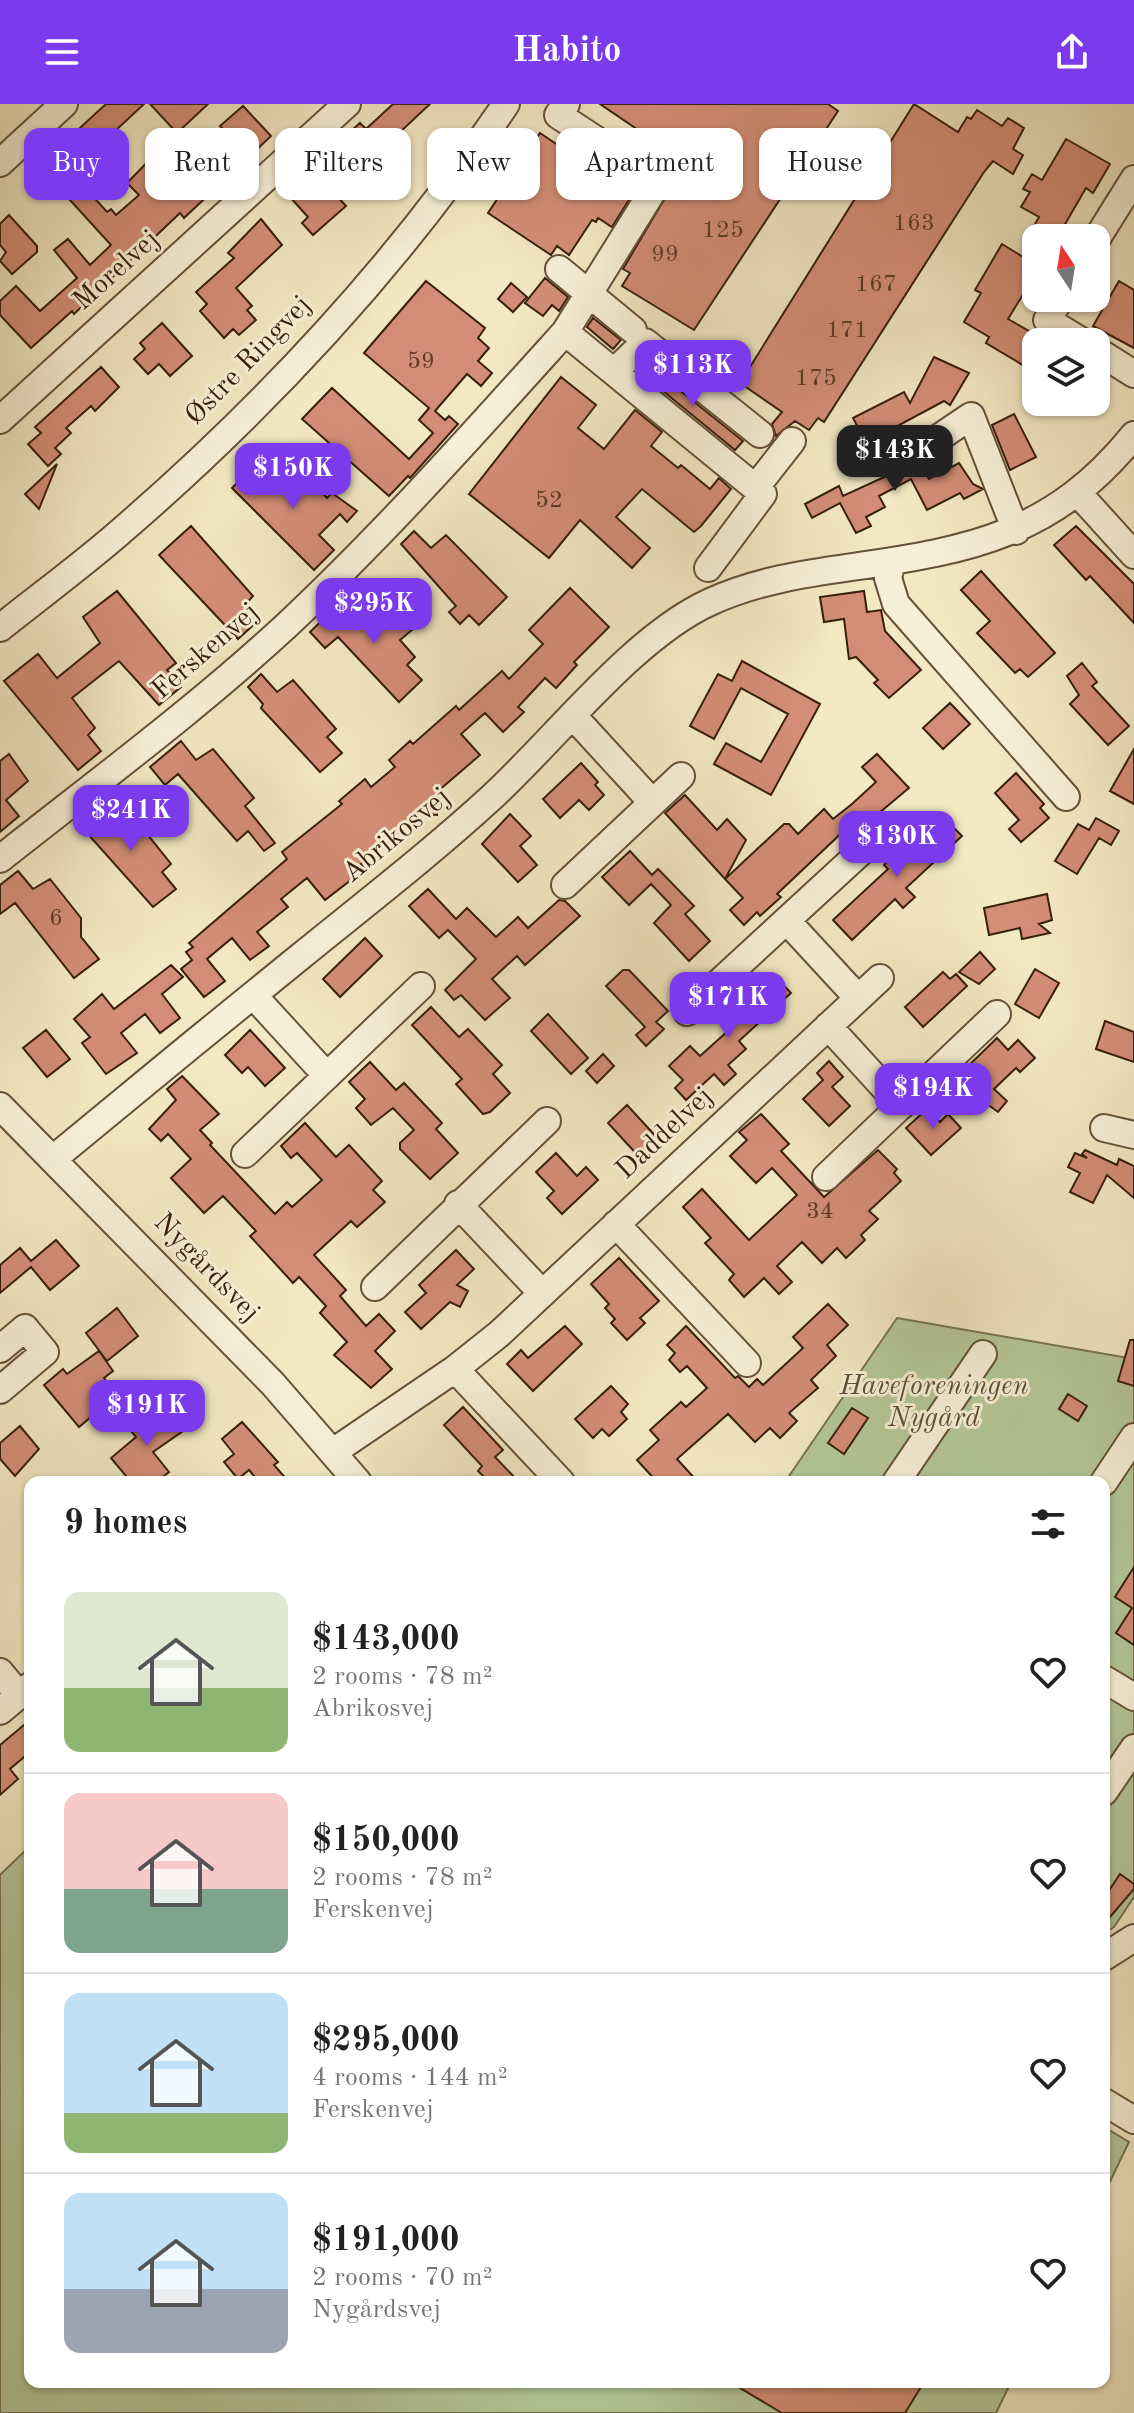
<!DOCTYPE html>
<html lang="en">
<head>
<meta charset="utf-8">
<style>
  :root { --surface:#fff; --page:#f6f6f6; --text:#222; --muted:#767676; --line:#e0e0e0; --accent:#7c3aed }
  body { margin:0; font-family:"Old Standard TT",serif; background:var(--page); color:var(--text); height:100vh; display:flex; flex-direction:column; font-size:30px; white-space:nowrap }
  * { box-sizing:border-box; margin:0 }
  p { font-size:26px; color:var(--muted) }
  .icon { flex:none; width:44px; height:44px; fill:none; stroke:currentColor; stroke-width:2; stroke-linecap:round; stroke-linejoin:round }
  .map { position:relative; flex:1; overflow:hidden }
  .drawer { position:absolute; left:24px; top:1372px; width:1086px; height:912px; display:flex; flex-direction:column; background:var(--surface); border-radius:16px; box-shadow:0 2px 6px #0004 }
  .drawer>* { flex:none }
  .top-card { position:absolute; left:24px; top:24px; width:1086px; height:72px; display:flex; gap:16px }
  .needle { width:52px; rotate:348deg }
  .buttons { position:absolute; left:1022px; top:120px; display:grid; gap:16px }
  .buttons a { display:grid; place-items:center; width:88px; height:88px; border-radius:16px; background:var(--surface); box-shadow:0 2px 6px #0004; font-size:40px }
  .price { position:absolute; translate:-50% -68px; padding:0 18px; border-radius:16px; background:var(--accent); color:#fff; font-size:26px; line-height:52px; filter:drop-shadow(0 2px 4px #0008) }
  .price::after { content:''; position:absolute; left:50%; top:48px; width:24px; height:18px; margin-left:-12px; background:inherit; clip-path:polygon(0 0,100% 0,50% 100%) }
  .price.active { background:#222; color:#fff }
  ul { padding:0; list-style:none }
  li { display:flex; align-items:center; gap:24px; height:200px; padding:0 40px }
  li+li { border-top:2px solid var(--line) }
  li span { display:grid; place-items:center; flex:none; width:224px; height:160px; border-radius:16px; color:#555 }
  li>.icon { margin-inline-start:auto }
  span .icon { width:96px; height:96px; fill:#fffc; stroke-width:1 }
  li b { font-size:34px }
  h2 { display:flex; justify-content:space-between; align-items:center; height:96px; padding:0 40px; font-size:34px }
  .chip { padding:0 28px; border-radius:16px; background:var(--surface); box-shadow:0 2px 6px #0004; font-size:28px; line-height:72px }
  .chip.active { background:var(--accent); color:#fff }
  header { display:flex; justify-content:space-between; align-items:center; height:104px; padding:0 40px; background:var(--accent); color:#fff; font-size:36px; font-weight:600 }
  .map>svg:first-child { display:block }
  .garden { fill:#b4c799; stroke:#767352; stroke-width:2 }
  .building { fill:#d38d76; stroke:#381f0c; stroke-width:2 }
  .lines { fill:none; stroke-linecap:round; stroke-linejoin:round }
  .minor-casing { stroke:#66513a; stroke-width:30 }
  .minor { stroke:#f7f0d7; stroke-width:26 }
  .labels { text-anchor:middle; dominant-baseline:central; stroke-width:6; stroke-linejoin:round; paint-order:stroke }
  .number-label { font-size:24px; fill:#5f3a26 }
  .street-label { font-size:28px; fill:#381f0c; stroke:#f7f0d7 }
  .park-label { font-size:28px; font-style:italic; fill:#5d5136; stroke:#f7f0d7 }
</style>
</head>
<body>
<header><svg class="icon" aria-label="menu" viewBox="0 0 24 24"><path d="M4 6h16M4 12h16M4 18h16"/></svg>Habito<svg class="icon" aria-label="share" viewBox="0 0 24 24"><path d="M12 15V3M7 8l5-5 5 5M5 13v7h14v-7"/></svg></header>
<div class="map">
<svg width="1134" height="2309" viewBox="0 0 1134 2309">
  <rect width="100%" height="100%" fill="#f2e8c2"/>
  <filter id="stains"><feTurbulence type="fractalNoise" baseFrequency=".0025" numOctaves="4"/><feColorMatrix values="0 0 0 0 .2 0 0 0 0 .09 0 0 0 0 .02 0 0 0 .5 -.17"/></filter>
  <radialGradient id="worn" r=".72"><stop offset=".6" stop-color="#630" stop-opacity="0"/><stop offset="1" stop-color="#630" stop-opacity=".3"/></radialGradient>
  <!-- garden -->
  <path class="garden" d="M897,1214L1134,1255V1793L1114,1823L1104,1829V1378H785Z
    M30,1742V2278H1011L996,2309H0V1771Z
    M1104,2023L1129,2038L1104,2090Z"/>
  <!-- building -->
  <path class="building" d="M106,0H144L71,68L107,108L111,105L116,111L139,91L127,79L167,38L189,63L227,29L220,22L243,2L271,32L184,114L180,109L74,210L72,207L31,244L0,211V197L16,182L40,207L77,174L54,146L68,135L90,161L111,141L39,62L66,32L69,34Z
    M150,0H208L177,29Z
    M393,0H430L399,29L406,37L397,45L401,49L375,72L341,36L360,19L366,25Z
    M600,0H828L838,7L694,226L622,182L630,169L623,165L675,77L668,64L636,43L644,30Z
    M914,0L958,28L967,13L971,15L977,6L1002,22L1008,14L1024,24L1013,45L1023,51L1013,70L993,57L984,68L824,318L818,314L809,326L795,317L776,332L772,320L782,308L740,279Z
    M540,29L632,91L612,123L598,114L596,118L592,116L569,151L557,142L551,151L488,109L506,82L496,75L512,48L523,55Z
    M1066,35L1110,60L1093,89L1086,84L1057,134H1027L1039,113L1021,103L1030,88L1023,85L1032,70L1042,76Z
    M320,65L337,85L333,88L346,102L313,131L302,119L308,113L290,93Z
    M9,111L37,142V148L12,170L0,157L6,148L0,141V120Z
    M261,115L282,141L236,184L252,202L247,206L256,216L239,231L233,225L224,234L200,207L207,200L196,188L234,154L228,149Z
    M1002,140L1036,161V169L1008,215L1036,231V269L986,239L989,233L964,218L981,189L975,186Z
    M545,174L568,193L559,207L552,201L543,212L525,199Z
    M426,177L485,224L478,234L489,244L478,257L492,269L481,282L467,270L435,307L445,316L449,312L458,320L410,374L408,372L389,392L302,315L332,284L409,355L433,329L419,316L429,304L364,249Z
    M1119,177L1134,186V244L1093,222Z
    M511,179L527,193L513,208L498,195Z
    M593,214L621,236L613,245L587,223Z
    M162,219L192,252L170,272L159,260L148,270L134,255L145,245L140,239Z
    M934,253L969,269L950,301L944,297L866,339L853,314L904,288L910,299Z
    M648,261L743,337L735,346L641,269Z
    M101,263L119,283L95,307L91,302L66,324L71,329L55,344L61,350L48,362L28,340L41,329L35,323Z
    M561,273L596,301L578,324L604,345L635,306L662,328L651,342L678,364L681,361L710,385L719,374L731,385L701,422L694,428L642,385L616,413L650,444L632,464L580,416L549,454L469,390Z
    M1014,310L1036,353L1010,366L992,321Z
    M262,354L294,387L309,374L327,394L332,389L357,407L347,418L340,410L319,431L334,446L314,466L232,384Z
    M919,357L929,375L959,359L973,380L983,385L964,395L960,389L927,406L911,375L879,392L885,403L866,413L871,422L856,429L840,399L812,414L805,400L839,382L843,392Z
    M57,360L39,405L25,390Z
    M191,422L253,492L245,501L259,516L238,535L159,451Z
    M1076,422L1134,480V519L1090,472L1086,476L1054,441Z
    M414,427L431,444L446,431L507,493L479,521L469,511L460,520L449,508L456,502L401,440Z
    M981,467L1055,549L1028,573L1020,565L1015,569L977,529L990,517L961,486Z
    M570,484L609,523L574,558L577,561L556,584L545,574L518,603L524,608L503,628L485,609L461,630L480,651L437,688V711L418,710L361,760L365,765L325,796L307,774L281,795L288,803L257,828L269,842L250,856L232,834L207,855L225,877L204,893L181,865L192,856L186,848L193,843L189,839L287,755L282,748L342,700L339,697L365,675L371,683L395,663L389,656L410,637L413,640L456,602L459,606L502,567L509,575L543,540L529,526Z
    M117,487L176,559L167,566L181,583L159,601L119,557L96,575L72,594L95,624L88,631L101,647L78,666L4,577L38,550L57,574L100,539L83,513Z
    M864,487L867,508L881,506L885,527L921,566L889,594L874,579L878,576L856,553L849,555L844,515L824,518L820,493Z
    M339,500L355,518L371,505L377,512L387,500L412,526L400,536L415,553L407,561L422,576L399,598L338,533L325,544L310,528Z
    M742,557L820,600L771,691L714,660L726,639L761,658L788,610L741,584L714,635L690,622L718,570L732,577Z
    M1082,559L1097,578L1092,582L1129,622L1108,641L1070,600L1079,591L1067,572Z
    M261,570L277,588L293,576L336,625L327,633L342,649L320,668L261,604L263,600L248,583Z
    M950,599L970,620L943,645L923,624Z
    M181,637L196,656L213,645L254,694L245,702L275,739L264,747L248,727L237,737L178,670L165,681L150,663Z
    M1134,645V700L1110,687Z
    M9,650L28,677L6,696L19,712L0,728V657Z
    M877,650L909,684L855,729L849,722L777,790L781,793L760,812L757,808L744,821L730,806L743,794L725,775L784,720H789L798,730L824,705L833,715L852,700L876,678L862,663Z
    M581,659L598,678L595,681L604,691L589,706L579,696L560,714L543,695Z
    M1016,669L1044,700L1040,704L1049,714L1021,738L1009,725L1019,716L995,689Z
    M685,691L717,726L727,715L746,736L725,775L665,709Z
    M99,702L110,715L120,706L126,714L131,710L171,760L162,768L176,785L153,803L78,719Z
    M510,710L531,732L520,742L537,761L518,778L482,740Z
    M943,713L962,732L906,784L915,793L903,804L895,795L852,836L833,816L888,765L884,761L897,748L901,753Z
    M1096,714L1119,727L1111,741L1099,734L1077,770L1055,757L1078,720L1089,726Z
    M630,747L652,771L658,765L694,802L685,810L710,837L689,857L654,819L671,801L651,780L629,801L602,773Z
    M18,767L33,785L50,775L81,814V833L99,855L74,874L15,799L0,810V781Z
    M428,785L456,815L467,804L496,833L518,813L528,824L559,796L565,797L580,812L525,861L517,852L492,875L510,894L485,916L461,891L454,896L445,886L476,855L448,826L439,834L409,802Z
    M1047,790L1052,816L1039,820L1050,829L1022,835L1020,824L989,831L984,804Z
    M365,834L382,852L340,893L323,875Z
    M980,848L995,865L979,880L959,868Z
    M171,861L183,873L162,890L180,914L160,929L145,910L121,929L137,949L106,970L82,939L90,933L74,915L102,890L114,905Z
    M1035,865L1059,879L1039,914L1015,900Z
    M623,866H629L668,907L656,918L664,925L646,942L636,931L645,923L606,882Z
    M943,868L950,875L956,870L967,882L923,923L905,903Z
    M773,870L791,889L739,937L746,945L728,961L736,970L724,981L714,970L686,996L675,984L683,976L669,962L690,942L700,952L739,917L731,908Z
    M431,903L459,933L468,925L502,961L493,970L510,989L490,1008L483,1010L456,980L462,975L412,921Z
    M548,910L588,954L571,970L531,927Z
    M1105,917L1134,928V958L1096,945Z
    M46,926L70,955L47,973L23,944Z
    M250,926L285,964L265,982L248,963L242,969L225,951Z
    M997,934L1008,946L1018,936L1035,954L1020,968L1016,964L994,985L1007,997L998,1008L976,992L972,996L962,985L973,975L964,966Z
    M603,950L614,962L597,979L586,967Z
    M829,957L843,973L832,983L850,1002L829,1022L803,995L823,976L817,969Z
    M370,958L396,986L404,979L442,1019L436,1025L458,1049L430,1075L400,1045V1039L414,1026L393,1004L371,1021L356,1004L365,995L349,978Z
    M182,972L219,1010L200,1026L212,1039L210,1041L275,1110L287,1098L292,1103L322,1076L297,1049L291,1054L281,1042L305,1019L336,1053L349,1041L382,1077L373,1086L385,1098L357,1123L351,1117L314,1151L346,1186L340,1192L366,1222L379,1210L395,1227L375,1247L392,1265L371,1284L334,1251L347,1238L320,1209L326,1202L299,1173L293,1179L250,1132L256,1127L223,1092L204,1109L171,1074L191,1055L168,1030L161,1037L149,1025L176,996L167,985Z
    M627,1001L662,1039L643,1057L608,1019Z
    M928,1004L940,1018L948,1010L961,1024L931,1051L906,1024Z
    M761,1010L789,1040L781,1047L824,1093L878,1046L897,1065L894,1069L901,1077L869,1107L878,1115L861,1131L865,1136L846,1154L837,1144L822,1159L802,1138L777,1162L792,1178L779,1190L764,1174L744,1193L729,1176L734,1170L705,1139L711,1134L683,1103L702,1085L749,1136L797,1091L772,1064L756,1079L730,1052L747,1036L739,1028Z
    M1085,1046L1117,1061L1119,1055L1134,1062V1094L1107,1071L1093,1099L1070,1088L1080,1069L1068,1063L1075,1049L1087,1054L1082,1050Z
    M556,1049L577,1072L586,1063L598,1076L562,1110L547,1094L554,1087L536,1068Z
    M56,1136L79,1162L50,1186L31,1163L0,1189V1161L20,1144L31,1157Z
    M456,1146L474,1165L457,1181L468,1187L460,1203L450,1198L421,1225L405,1208L426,1189L419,1181Z
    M619,1154L659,1197L640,1214L645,1219L627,1236L611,1219L615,1215L605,1204L609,1200L591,1180Z
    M828,1200L848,1221L827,1241L836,1252L811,1276L818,1284L789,1309L797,1317L780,1334L770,1324L755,1338L728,1310L677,1355L698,1378H657L637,1356L659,1336L650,1326L681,1298L686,1303L707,1284L687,1262L680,1268L669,1256L675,1249L667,1241L686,1222L735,1274L738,1272L749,1283L757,1275L763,1281L803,1244L793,1233Z
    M117,1204L138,1232L107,1257L86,1229Z
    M565,1222L582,1240L533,1287L507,1260L521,1246L528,1254Z
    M1130,1236H1134V1282L1118,1277Z
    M99,1247L113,1267L104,1274L110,1282L97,1291L105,1301L79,1323L44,1281L63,1265L67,1270Z
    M611,1282L628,1300L621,1308L627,1315L609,1332L602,1325L593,1334L575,1315Z
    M1068,1290L1087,1302L1078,1317L1059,1305Z
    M160,1301L183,1327L153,1348L169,1368L156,1378H131L111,1354L136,1333L131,1327Z
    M463,1303L503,1346L495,1353L519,1378H489L478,1367L482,1362L444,1321Z
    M852,1304L868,1314L844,1350L828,1339Z
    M242,1318L278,1358L274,1361L289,1378H259L249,1366L238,1375L224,1358L234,1350L222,1335Z
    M20,1322L39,1345L15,1372L0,1355V1339Z
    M1134,1463V1541L1116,1529L1132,1504L1115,1493Z
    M30,1616V1648L10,1665L18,1675L0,1691V1641Z
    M1120,1770L1134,1780V1785L1104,1820V1794Z
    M730,2278H924L905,2309H782Z"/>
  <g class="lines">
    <defs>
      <path id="minor" d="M0,59L64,0
        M1096,136L1134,75
        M559,165L633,226
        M1061,194L1047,216L1083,238
        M565,228L659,77L558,11L566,0
        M1096,246L1134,270
        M616,266L645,238L760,330
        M0,316L347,0
        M928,341L971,312L1016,427
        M756,383L792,337
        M1077,388L1134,451
        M892,457L888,474L896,500L1066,693
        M0,524C40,492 81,462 119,429C264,304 399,159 506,0
        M574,613L652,698
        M0,755C96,679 196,605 286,522C385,429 474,329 565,228L763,390L708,464
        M565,781L681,672
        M787,817L858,894
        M253,891L327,972
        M687,908L864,745
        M828,922L901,1002
        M0,1002L273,1280L358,1378
        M1104,1024L1134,1031
        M245,1050L421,882
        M53,1055C135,987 218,919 301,852C365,800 431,749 492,693C556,634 633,533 710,498C756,477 803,470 852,463C972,446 1054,430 1134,331
        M826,1073L997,910
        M458,1100L542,1189
        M616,1120L747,1259
        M375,1183L547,1017
        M0,1245L25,1224L45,1248L0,1286
        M455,1265L561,1378
        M333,1348L455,1265L499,1230L880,874
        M896,1378L983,1250
        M1104,1378L1134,1333
        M0,1568L19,1591
        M1104,1575L1134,1593
        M0,1607L30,1582
        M1104,1688L1134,1644
        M1104,1853L1134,1834
        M1104,1998L1134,2016"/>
    </defs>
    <!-- minor casing -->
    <use href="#minor" class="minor-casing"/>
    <!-- minor -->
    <use href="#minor" class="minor"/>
  </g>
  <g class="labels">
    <!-- number labels -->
    <g class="number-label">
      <text x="914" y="120">163</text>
      <text x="723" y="127">125</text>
      <text x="665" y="151">99</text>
      <text x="876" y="181">167</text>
      <text x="847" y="227">171</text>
      <text x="421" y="258">59</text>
      <text x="816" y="275">175</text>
      <text x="549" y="397">52</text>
      <text x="56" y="815">6</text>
      <text x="820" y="1108">34</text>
    </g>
    <!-- street labels -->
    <g class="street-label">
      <text transform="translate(117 167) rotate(-42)">Morelvej</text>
      <text transform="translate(249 257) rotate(-46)">Østre Ringvej</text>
      <text transform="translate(206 548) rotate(-41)">Ferskenvej</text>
      <text transform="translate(397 732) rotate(-40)">Abrikosvej</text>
      <text transform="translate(665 1030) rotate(-43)">Daddelvej</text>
      <text transform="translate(206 1164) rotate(46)">Nygårdsvej</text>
    </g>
    <!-- park labels -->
    <g class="park-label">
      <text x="934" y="1283">Haveforeningen<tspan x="934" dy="32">Nygård</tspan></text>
    </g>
  </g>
  <rect width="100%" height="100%" filter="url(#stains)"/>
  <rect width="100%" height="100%" fill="url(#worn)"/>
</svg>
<div class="buttons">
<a><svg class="needle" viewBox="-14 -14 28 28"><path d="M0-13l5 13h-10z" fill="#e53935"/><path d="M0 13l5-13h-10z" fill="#767676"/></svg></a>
<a><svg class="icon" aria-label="layers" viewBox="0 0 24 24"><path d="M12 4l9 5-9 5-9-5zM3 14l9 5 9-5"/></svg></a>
</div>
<b class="price" style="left:693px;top:304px">$113K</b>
<b class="price active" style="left:895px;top:389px">$143K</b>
<b class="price" style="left:293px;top:407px">$150K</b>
<b class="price" style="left:374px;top:542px">$295K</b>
<b class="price" style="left:131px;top:749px">$241K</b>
<b class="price" style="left:897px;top:775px">$130K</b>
<b class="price" style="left:728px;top:936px">$171K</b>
<b class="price" style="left:933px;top:1027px">$194K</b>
<b class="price" style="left:147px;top:1344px">$191K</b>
<div class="top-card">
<a class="chip active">Buy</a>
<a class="chip">Rent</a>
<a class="chip">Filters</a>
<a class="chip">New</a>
<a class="chip">Apartment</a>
<a class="chip">House</a>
</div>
<section class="drawer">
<h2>9 homes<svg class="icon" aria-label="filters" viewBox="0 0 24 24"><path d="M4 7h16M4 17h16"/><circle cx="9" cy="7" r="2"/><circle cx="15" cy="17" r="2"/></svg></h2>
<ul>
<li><span style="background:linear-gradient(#dfe7d0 60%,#8fb573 0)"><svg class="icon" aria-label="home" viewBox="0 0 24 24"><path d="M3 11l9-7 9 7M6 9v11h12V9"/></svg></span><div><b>$143,000</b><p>2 rooms · 78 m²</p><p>Abrikosvej</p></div><svg class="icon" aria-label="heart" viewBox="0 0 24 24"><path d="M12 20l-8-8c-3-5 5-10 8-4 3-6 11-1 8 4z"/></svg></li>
<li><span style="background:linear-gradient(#f6c9c9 60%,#7fa58c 0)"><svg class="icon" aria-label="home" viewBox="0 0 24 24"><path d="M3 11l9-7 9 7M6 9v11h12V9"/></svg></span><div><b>$150,000</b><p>2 rooms · 78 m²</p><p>Ferskenvej</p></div><svg class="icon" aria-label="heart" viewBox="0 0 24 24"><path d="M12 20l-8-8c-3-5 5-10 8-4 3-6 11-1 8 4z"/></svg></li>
<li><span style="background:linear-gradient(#bfe0f5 75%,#8fb573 0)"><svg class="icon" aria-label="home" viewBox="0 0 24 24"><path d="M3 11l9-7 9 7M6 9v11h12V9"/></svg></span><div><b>$295,000</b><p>4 rooms · 144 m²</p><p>Ferskenvej</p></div><svg class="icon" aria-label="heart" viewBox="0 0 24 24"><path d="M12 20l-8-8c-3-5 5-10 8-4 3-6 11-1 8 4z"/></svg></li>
<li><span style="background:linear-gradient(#bfe0f5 60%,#9aa5b1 0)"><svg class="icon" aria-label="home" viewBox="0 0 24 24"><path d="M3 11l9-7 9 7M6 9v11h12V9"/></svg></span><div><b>$191,000</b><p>2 rooms · 70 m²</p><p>Nygårdsvej</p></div><svg class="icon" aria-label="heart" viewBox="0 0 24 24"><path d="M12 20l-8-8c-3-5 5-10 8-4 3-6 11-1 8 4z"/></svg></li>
</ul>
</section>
</div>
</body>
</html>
